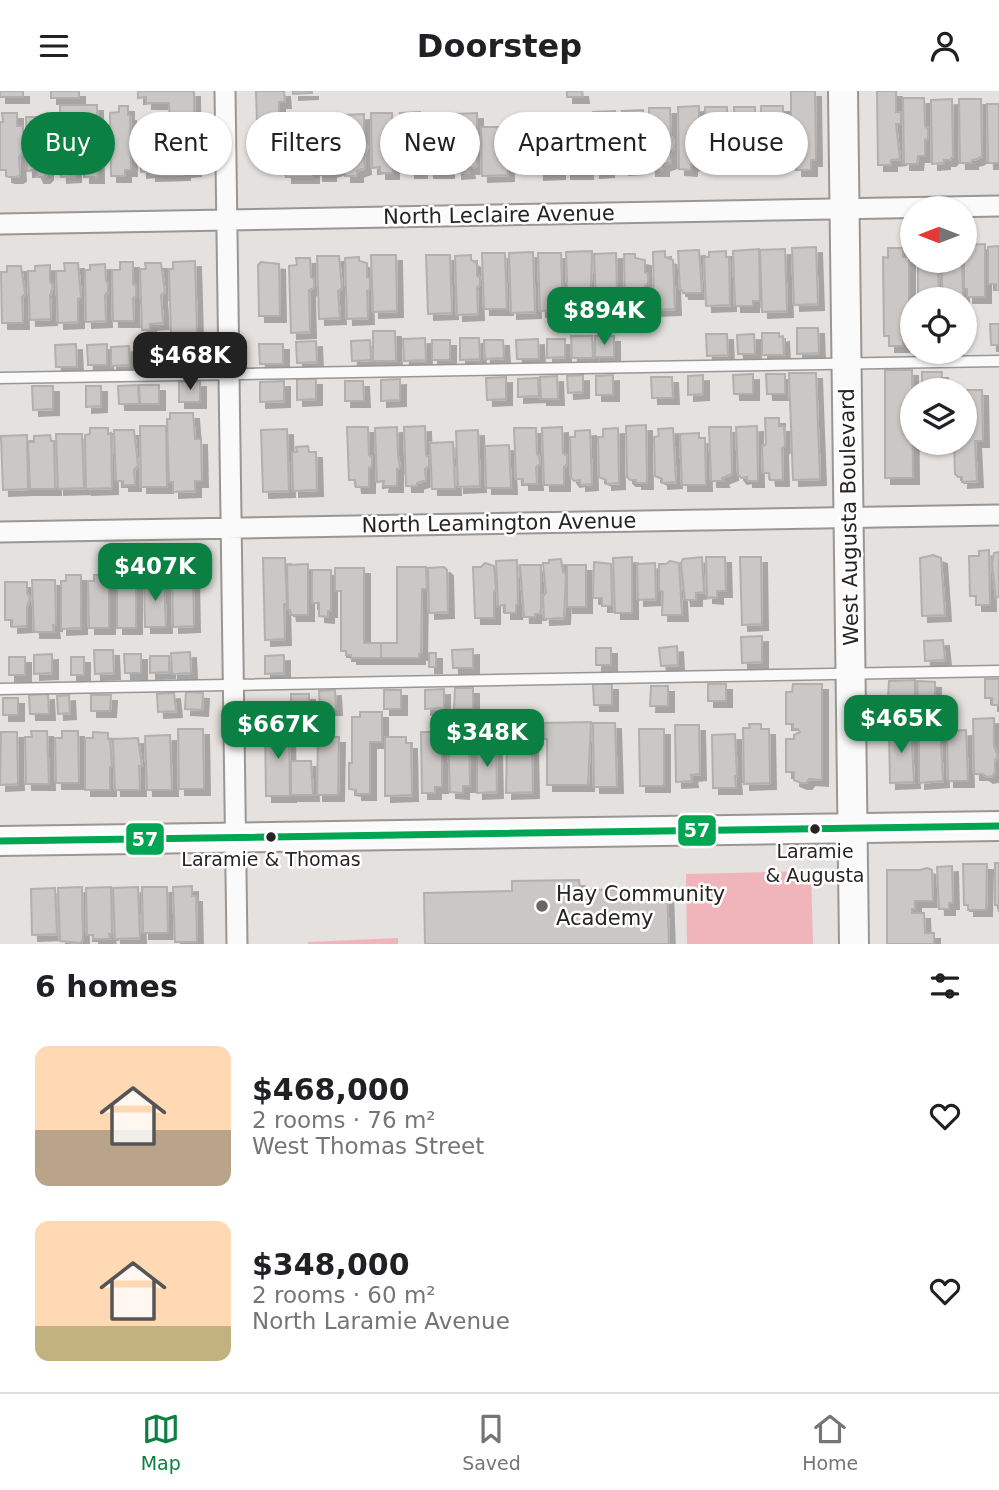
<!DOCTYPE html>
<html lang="en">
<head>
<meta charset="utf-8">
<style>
  :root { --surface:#fff; --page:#f2f2f2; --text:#202124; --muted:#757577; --line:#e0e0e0; --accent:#0b8043 }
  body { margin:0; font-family:"DejaVu Sans",sans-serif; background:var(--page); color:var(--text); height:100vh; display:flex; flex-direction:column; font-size:26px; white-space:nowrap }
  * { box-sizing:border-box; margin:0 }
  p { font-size:23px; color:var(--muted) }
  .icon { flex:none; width:38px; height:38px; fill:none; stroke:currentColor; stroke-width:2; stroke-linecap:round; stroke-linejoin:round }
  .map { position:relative; height:853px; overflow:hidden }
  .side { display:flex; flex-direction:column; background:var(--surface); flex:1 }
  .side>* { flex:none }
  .banner { position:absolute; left:21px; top:21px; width:957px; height:63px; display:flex; gap:14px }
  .needle { width:46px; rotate:270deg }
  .buttons { position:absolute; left:900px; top:105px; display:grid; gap:14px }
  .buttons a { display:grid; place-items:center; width:77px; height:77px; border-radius:50%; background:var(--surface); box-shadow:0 2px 5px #0004; font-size:35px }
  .price { position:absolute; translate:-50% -60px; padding:0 16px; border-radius:14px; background:var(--accent); color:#fff; font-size:23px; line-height:46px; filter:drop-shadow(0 2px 4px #0008) }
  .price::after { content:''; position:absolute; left:50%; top:42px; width:21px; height:16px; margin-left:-10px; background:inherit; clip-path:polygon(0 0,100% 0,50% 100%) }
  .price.active { background:#222; color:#fff }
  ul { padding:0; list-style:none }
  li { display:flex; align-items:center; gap:21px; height:175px; padding:0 35px }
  li span { display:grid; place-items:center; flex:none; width:196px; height:140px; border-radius:14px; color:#555 }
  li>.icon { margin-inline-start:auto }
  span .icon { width:84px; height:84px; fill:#fffc; stroke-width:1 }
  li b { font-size:30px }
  h2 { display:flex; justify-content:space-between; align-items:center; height:84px; padding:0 35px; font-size:30px }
  .chip { padding:0 24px; border-radius:32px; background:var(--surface); box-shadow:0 2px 5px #0004; font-size:24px; line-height:63px }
  .chip.active { background:var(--accent); color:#fff }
  header { display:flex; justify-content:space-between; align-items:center; height:91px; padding:0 35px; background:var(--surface); font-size:32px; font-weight:800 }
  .menu { display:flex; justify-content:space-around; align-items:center; height:98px; border-top:2px solid var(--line); background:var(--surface); font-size:19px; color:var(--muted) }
  .menu a { display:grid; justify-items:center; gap:4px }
  .menu .active { color:var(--accent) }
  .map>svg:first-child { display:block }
  .green { fill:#f0b5ba }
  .building { fill:#cac7c5; stroke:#b2b0ae; stroke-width:2; filter:url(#shadow) }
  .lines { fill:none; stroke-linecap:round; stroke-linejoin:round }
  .lane-casing { stroke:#999694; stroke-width:13 }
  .street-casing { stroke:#999694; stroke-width:23 }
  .secondary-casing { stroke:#999694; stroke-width:32 }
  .lane { stroke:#fbfafa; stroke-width:10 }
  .street { stroke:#fbfafa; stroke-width:19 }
  .secondary { stroke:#fbfafa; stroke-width:28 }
  .bus-1-casing { stroke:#fff; stroke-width:12 }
  .bus-1 { stroke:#00a651; stroke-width:7 }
  .bus-dot { fill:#272523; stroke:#fff; stroke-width:2.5 }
  .poi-dot { fill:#696764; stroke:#fff; stroke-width:2.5 }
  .labels { text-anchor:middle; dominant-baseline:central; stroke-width:5; stroke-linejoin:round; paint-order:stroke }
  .bus-label { font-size:19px; fill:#272523; stroke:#fff }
  .street-label { font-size:21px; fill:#272523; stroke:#fff }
  .poi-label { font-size:21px; fill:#272523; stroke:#fff; text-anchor:start }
  .line-badge { stroke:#fff; stroke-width:2.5 }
  .badge-label { font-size:19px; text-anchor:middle; font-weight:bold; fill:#fff }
</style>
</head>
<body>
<header><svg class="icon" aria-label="menu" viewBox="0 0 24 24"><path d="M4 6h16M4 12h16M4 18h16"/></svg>Doorstep<svg class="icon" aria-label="person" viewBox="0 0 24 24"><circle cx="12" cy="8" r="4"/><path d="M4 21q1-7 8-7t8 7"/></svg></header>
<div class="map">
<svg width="999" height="853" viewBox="0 0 999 853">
  <defs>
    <filter id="shadow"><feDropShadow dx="6" dy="6" stdDeviation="0" flood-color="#0004"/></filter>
  </defs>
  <rect width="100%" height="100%" fill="#e4e1de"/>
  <!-- green -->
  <path class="green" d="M811,780L813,853H687L686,783Z
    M398,847V853H308V851Z"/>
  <!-- building -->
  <path class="building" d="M0,0H23V6H0Z
    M51,0H79V7H51Z
    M138,0H194L195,79L184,80V83L150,84V80L141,81L140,54H159L158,41L170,40L169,12H146V6L138,7Z
    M256,0H284L285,11H279V32H257Z
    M293,0H312V2L293,3Z
    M567,0H582L583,6H567Z
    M791,0H815L816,69H811V79H796V69H791Z
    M877,0H896V21H901V33H896L900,68L891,69V74H878Z
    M903,7H924L925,35L928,38V47L925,49V65H918L917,73H904Z
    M952,8L953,65L950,69H944V72L932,73L931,9Z
    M959,8H981L982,65L977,68L972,69V72H960Z
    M987,13H999V72H988Z
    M60,14H97L98,86H84V77H75V85L61,86Z
    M119,15H128V24H130L131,79H125V85H111L110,22L119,21Z
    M699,15V45L702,48L700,71L691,74V79L679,78L678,16Z
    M761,15H783V69H776V74L762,75Z
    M705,16H727L728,75L706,76Z
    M734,16H755V75H735Z
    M649,17H670L671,45L673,48L674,57L671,60V71L663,74V79H650Z
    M643,19L644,72H637V77L623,78L622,20Z
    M615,20V76H608V80L594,81L593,21Z
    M420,21L421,81H409V76H401L400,22Z
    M2,22H17V35H23V61L19,66L20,84L17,86H9L6,85V79H0V31H3Z
    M371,22H392L393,82H380V76L372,77Z
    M477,22V74L474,77H468L469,81L456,82L455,23Z
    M364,23V52L368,55L364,66L365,77L357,80V85H345L344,24Z
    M448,24L449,53L451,64L448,66V81H428L427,25Z
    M26,26H47V83L44,86H38L35,79L27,80Z
    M336,27V54L339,58L340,65L337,67V78L330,80V84H317L316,28Z
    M537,27H561L562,75L559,76V82L538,83Z
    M286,31H312L313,86H286Z
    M481,36H507L508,84L482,85Z
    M577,36V41L586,42L587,82H565L564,37Z
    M985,153V206H967V198H964V154Z
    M999,155V199H996V193H988V156Z
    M816,156L818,213L794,214L792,157Z
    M888,157H903V166H909V245H903V255H889V245H884L883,166L888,167Z
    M759,158L760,210H753V215H735L733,160Z
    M785,158L787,220L762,221L760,159Z
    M699,159L702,202H683L682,199H680L678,160Z
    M592,160L590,224L568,225L566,161Z
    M665,160V166L673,169L675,218L654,219L653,161Z
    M726,160V166H729L730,214L706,215L704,166H709V161Z
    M533,161L535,221L511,222L509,162Z
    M482,162H505L507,218H484Z
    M538,162H561L563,219L540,220Z
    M616,162L617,201H608V205H596L594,163Z
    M624,163H635V167L645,169V181L648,183V192L645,195V222H625Z
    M371,164H396L397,220L373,221Z
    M426,164H450L452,222L428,223Z
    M471,164V169L477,172V184L480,187V193L477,197L478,223L457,224L455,165Z
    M317,165H339L342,197L338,200L340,227L319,228Z
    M359,166V170L367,172V186L370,188V198L367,200L368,227L347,228L345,167Z
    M296,167H310L311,186L314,188V197L309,199L310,241L291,242L289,175L297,174Z
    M195,170L198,275H172L169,178H173V171Z
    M918,170H938L939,208H918Z
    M941,170H962L963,206H943Z
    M120,171H133V193L136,195V205L133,207L134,230H113L112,179H120Z
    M261,171L279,173L280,225H259L258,174Z
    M64,172H78L81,206L78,208V231L58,232L56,180H65Z
    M145,172H161L165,201L161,204L163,232L150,233V239H142L140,178H146Z
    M105,173L106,190L108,193V201L105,204L106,230L86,231L85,179H90V174Z
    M50,174V191L53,195L50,205L51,228L30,229L28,180H35V175Z
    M7,175H21L25,203L22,206L23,232H2L1,181H7Z
    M990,233H999V254H991Z
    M797,237H818L819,262L797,263Z
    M373,240H395L396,270H373Z
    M762,242H779V246L783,245L784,264H762Z
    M706,243H727L728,264L707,265Z
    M754,243L755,263H738L737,244Z
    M571,245H592L593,267H572Z
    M595,245H614V266H595Z
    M425,247L426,269L404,270L403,248Z
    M460,247H479L480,268L460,269Z
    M538,248L539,268H517L516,249Z
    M547,248H565V266L547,267Z
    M370,249L371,269L352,270L351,250Z
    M432,249H450V269H432Z
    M484,249H503L504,267L485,268Z
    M316,250L317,271L297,272L296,251Z
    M76,253L77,276H56L55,254Z
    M107,253V274H88L87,254Z
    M259,253H283V273H260Z
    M129,255L130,274L111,275V256Z
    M147,256H165L166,275L148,276Z
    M885,279H912L913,387H885Z
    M922,281H942L941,299H922Z
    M789,282H816L820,388L793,389Z
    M753,283V303H734L733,284Z
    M766,283H785V303H767Z
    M583,284V301L568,302L567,285Z
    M613,284V304H596V285Z
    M703,284V303L688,304V285Z
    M557,285L558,308H541L540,286Z
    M506,286V308L487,309L486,287Z
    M651,286H672L673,307H652Z
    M538,287L539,305L518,306V288Z
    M297,288H316V308L297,309Z
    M400,288V309L381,310V289Z
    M200,290V311H179V291Z
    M284,290V310L260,311V291Z
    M345,290H363L364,310H345Z
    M138,294L139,313H119L118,295Z
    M139,294H159V313H140Z
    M32,295H53V318L33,319Z
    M86,295H101V315L86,316Z
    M962,299H982L983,350H975L977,390L962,391V386H958L955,383L954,352H964V299Z
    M170,322H193L195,348H201L202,390H195V400L173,401V391H169L167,328H170Z
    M765,327H779V335H784L785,355L782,357L783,389H770L769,382H763L762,356L766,353Z
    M646,334L647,392H636V389H630L627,386L626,335Z
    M140,335H166L167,396H141Z
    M425,335L426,364L429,366V375L425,378L426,389L417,392V395H406L404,336Z
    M757,335L758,390H747V386L741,387L738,383L736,336Z
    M347,336H368L369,364L372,366V375L369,377V396H356L355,389H349Z
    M397,336L398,365L400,376L397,378V395H383L384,390L377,391L375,337Z
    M562,336L563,362L567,365V373L564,376V394H544L542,337Z
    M709,336H731L732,383L722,387L723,390H711Z
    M90,337H108V343L111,342L112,397L86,398L85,344L90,343Z
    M514,337H536L537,363L539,365L540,373L536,376L537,393H523V388H516Z
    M618,337L619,392L606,393V389L599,386L598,346H603V338Z
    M673,337L676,391L662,392V388L655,385L654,346L659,345L658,338Z
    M287,338L289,400L263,401L261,339Z
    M114,339H134L138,375L134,379L135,394H123V390H116Z
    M478,339L480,395L458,396L456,340Z
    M590,339L592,393L580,394V389L574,390L571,386L570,346H575V340Z
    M699,342V347H705L706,394H682L680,343Z
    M56,343H82L84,397L58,398Z
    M27,344L28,398L3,399L1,345Z
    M50,344L51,350H54L55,398H30L28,351H34V345Z
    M453,351L455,398H432L430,352Z
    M509,354L511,397H486L485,355Z
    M308,355L309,361H316L317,399L293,400L292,361H297L296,356Z
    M989,459L990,514H976V505H970L969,465H979V460Z
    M999,461V506L996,507L992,473L994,462Z
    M933,464L941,467L945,524L922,525L920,467Z
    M632,466V522H615L613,467Z
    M702,466L704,501L696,502V509H685L681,472L683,468Z
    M706,466H725L726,500H717V507L707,506Z
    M740,466H761L762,533L742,534Z
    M263,467H285L287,513H284L285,548L265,549Z
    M561,468L563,481L566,483L564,527L544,528L543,505L546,502L543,472H549V469Z
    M517,469L518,514H516V522H505V514L498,515L496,470Z
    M670,470L679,472L682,524H662L663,501L659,499V473H666Z
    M594,471L611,473L612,515H602V507H593Z
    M485,472L494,475L496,498L494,501V527H475L473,476H481Z
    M655,472L656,508L638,509L637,473Z
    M308,473V524H291L290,519H288L287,474Z
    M520,474H541V516L540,523H535V526H524Z
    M567,474H586V516H567Z
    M397,476H426L427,498H422L421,563H419V567H381V552H397Z
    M444,476L447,479L448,521L429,522L428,477Z
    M335,477H364V552H381V567H351V564H346V560H341V500H335Z
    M312,479H331V520H328V526L319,525V512H312Z
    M193,481L194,535L173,536L172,487H180V482Z
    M66,484H81V537L61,538V490H66Z
    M94,484H109V537H89L88,490H94Z
    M128,487L136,489V537H117V489L125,490Z
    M155,487L164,489L166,536H145L144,489Z
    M32,489H55L56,534H53L54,541H34Z
    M5,491H27V502L30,507L27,516V535L12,536V529H5Z
    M762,545V571L742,572L741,546Z
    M943,549L945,569L925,570L924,550Z
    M677,555L678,574L661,575L659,557Z
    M596,557H611V574H596Z
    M473,558V577H453L452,559Z
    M94,559H113L114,582L95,583Z
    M190,561L191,582L172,583L171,562Z
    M429,562H436V576H429Z
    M52,563V582L34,583V564Z
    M124,563H141V582H125Z
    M284,564V582L265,583V565Z
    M150,565H169V581L150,582Z
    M9,566H25V584H9Z
    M71,566H84V584H71Z
    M985,588H999V614H992V607H985Z
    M915,589V606L888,607L889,590Z
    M917,590L935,591V609H918Z
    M593,593H612V614H594Z
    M708,593H726V610H708Z
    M793,593H822V689L809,688L806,692H801L794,689V681H786V648H794V644L800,641L798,638H793V633H786V601H792Z
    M651,595H668V615H650Z
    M455,597H473V618H454Z
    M444,598V617L425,618V599Z
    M335,599L336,618H320L319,600Z
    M384,599H401V618H384Z
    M186,601L203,602L202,619L185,618Z
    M174,602L176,620L158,621L157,603Z
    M48,603L49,623H30L29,604Z
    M291,603H309V621H291Z
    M69,604L70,622L58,623L57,605Z
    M91,604H111L110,620H91Z
    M3,607H18V624H3Z
    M360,621H382V651H370V703H356V699L349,698V672H352V626H360Z
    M994,627V655L998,666L995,669V681L992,685L987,686L983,683H974L973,628Z
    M591,631L588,694H547V648H544L543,632Z
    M593,632H615L617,696H594Z
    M749,633H761V638H769L770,692L744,693L743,637H750Z
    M675,634H699L700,683L691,684L692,690L676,691Z
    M940,634L943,690L919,692V635Z
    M289,635L290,705H266L265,636Z
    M911,635L914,691L890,692L889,642L891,641V636Z
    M178,638H203L204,698H179Z
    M639,638H664V695H640Z
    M966,639L968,690H948L947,640Z
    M31,640H47L49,693H26L25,646H32Z
    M62,640H78L79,692H56L55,647H62Z
    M1,641H17L18,693L0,694Z
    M93,641L108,642V648H110L112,676H110V699H85V647H93Z
    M421,641H442V696H435V702H422Z
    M448,643H469L470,695H463V702L450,701Z
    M735,643L737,685H735L736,697H713L712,644Z
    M170,644L172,699H147L145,645Z
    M318,646H339L338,704H317Z
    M385,646H406V652H411L412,704L385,705Z
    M138,647L142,675H139L140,699H115L113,648Z
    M507,651H532L533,701L506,702Z
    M477,655H496L497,701L477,702Z
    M291,670H311L313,704H291Z
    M995,772H999V821L997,814H995Z
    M963,773H987L986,819H968V814H964Z
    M952,775L953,812H949V818H939L937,776Z
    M927,777L932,779L933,810H915V818H912V822H924L925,842H934V853H887V779H920Z
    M579,789L580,799L667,798L669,853H425L424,802L512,800V790Z
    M192,795V805H196L197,851H175L173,796Z
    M82,796L83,848L81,852L60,850L58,797Z
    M111,796L112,843H109L110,848H93V844H87L86,797Z
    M138,796L140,847L115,848L113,797Z
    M142,796H167L168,842H143Z
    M55,797L57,843L32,844L31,798Z"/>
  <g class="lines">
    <defs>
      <path id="lane" d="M0,287L999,270
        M0,598L999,580"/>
      <path id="street" d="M225,0L237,853
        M0,133L999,115
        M0,441L999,424"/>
      <path id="secondary" d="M843,0L854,853
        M0,750L999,735"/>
    </defs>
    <!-- lane casing -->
    <use href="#lane" class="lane-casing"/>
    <!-- street casing -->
    <use href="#street" class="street-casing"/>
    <!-- secondary casing -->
    <use href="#secondary" class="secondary-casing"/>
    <!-- lane -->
    <use href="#lane" class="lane"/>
    <!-- street -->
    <use href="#street" class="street"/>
    <!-- secondary -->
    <use href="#secondary" class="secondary"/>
    <defs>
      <path id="bus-1" d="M0,750L999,735"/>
    </defs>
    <!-- bus-1 casing -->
    <use href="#bus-1" class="bus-1-casing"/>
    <!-- bus-1 -->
    <use href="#bus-1" class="bus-1"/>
  </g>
  <!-- markers -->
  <g class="bus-dot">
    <circle cx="815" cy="738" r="6"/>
    <circle cx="271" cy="746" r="6"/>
  </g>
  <circle class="poi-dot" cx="542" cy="815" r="7"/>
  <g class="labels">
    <!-- bus labels -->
    <g class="bus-label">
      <text x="815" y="760">Laramie<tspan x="815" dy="24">&amp; Augusta</tspan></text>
      <text x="271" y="768">Laramie &amp; Thomas</text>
    </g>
    <!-- street labels -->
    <g class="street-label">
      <text transform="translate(499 124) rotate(-1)">North Leclaire Avenue</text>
      <text transform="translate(849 426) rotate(-91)">West Augusta Boulevard</text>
      <text transform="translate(499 432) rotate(-1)">North Leamington Avenue</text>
    </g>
    <!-- poi labels -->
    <g class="poi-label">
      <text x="556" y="803">Hay Community<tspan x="556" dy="24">Academy</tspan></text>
    </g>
  </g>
  <g class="line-badge">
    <rect x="677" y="723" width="40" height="33" rx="7" fill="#00a651"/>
    <rect x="125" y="731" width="40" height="34" rx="7" fill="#00a651"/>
  </g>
  <g class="badge-label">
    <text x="697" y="746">57</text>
    <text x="145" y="755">57</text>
  </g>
</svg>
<div class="buttons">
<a><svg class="needle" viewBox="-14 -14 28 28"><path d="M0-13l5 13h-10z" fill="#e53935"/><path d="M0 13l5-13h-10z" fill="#757577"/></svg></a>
<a><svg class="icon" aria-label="locate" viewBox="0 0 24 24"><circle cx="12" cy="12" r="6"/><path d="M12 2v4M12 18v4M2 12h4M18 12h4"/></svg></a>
<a><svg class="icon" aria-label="layers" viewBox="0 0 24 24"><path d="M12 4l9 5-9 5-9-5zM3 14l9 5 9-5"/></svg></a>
</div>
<b class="price" style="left:604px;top:256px">$894K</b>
<b class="price active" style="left:190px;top:301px">$468K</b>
<b class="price" style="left:155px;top:512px">$407K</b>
<b class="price" style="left:901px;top:664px">$465K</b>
<b class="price" style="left:278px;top:670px">$667K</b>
<b class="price" style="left:487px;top:678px">$348K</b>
<div class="banner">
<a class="chip active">Buy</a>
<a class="chip">Rent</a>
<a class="chip">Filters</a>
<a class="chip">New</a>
<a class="chip">Apartment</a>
<a class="chip">House</a>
</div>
</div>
<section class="side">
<h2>6 homes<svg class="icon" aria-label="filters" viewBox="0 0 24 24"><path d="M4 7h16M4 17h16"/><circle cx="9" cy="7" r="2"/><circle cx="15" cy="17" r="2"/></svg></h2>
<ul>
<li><span style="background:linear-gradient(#ffd9b3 60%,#b9a48a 0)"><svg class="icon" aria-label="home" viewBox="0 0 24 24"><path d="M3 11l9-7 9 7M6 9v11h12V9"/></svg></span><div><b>$468,000</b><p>2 rooms · 76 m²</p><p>West Thomas Street</p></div><svg class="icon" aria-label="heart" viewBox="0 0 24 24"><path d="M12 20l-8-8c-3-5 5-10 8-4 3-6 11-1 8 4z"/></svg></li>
<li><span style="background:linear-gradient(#ffd9b3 75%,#c2b280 0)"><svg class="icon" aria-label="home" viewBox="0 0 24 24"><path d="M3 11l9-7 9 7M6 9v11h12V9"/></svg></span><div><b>$348,000</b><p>2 rooms · 60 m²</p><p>North Laramie Avenue</p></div><svg class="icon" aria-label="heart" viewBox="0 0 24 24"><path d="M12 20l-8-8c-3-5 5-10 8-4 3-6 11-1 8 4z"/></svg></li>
</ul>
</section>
<nav class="menu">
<a class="active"><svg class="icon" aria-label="map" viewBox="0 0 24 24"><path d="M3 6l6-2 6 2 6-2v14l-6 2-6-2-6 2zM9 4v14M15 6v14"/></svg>Map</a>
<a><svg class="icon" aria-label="saved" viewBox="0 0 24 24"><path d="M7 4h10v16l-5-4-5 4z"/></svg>Saved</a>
<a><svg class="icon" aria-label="home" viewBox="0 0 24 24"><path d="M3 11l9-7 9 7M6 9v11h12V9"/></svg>Home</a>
</nav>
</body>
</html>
